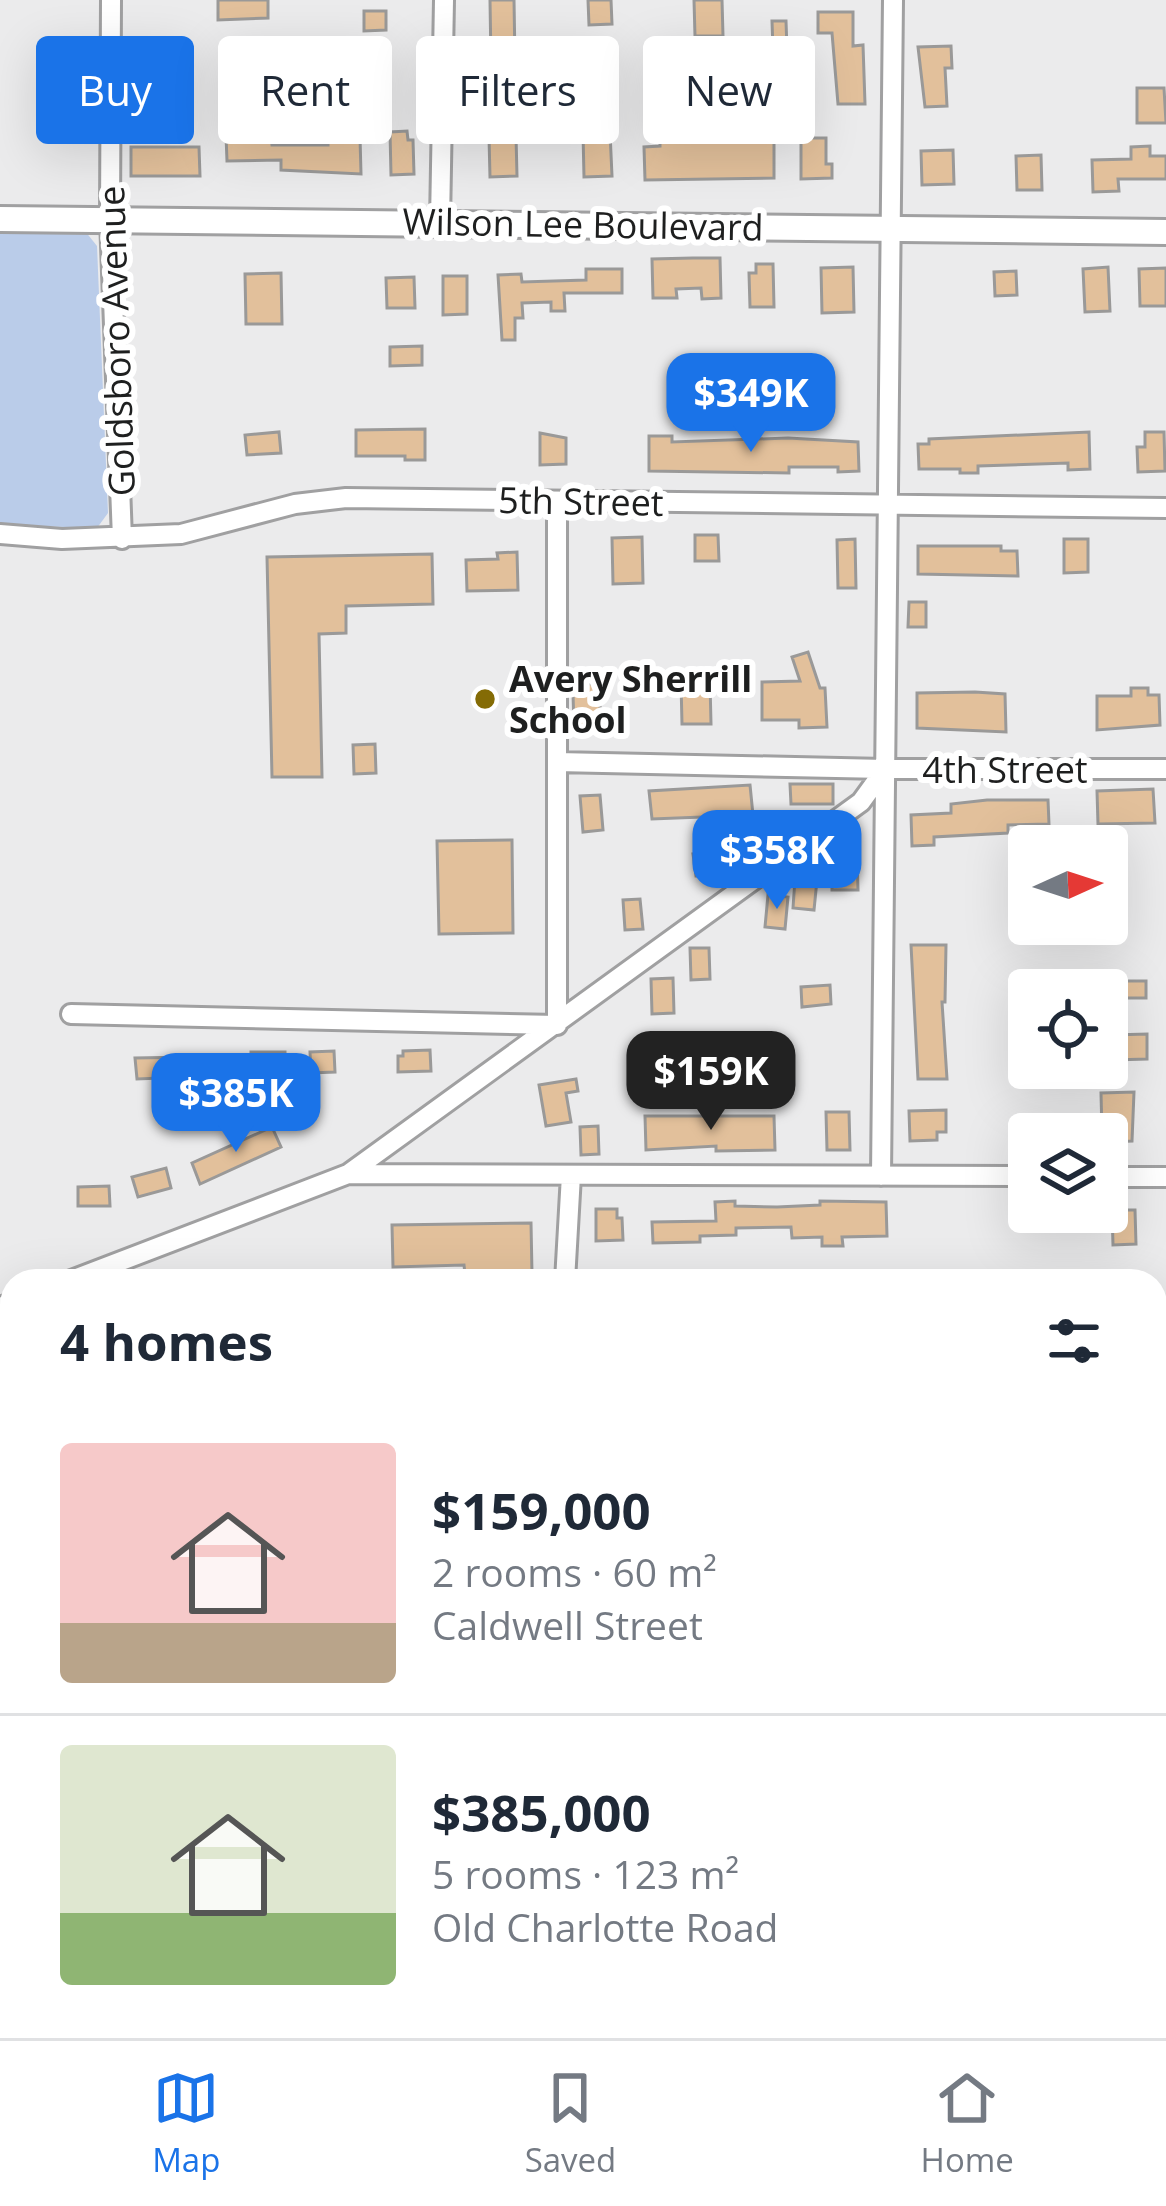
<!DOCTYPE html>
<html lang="en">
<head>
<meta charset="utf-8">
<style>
  :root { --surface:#fff; --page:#f6f6f7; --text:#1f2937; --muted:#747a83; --line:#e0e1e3; --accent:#1a73e8 }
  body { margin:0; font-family:"Open Sans",sans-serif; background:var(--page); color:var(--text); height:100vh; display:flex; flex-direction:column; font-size:45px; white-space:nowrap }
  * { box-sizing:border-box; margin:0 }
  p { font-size:39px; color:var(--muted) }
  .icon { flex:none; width:66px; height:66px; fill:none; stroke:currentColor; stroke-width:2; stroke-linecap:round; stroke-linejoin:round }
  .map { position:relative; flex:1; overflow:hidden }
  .details { position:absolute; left:0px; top:1269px; width:1167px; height:771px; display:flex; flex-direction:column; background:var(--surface); border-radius:36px 36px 0 0; box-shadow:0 12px 48px #0002 }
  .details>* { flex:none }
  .banner { position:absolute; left:36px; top:36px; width:1095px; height:108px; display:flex; gap:24px }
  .needle { width:78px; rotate:87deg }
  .tools { position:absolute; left:1008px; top:825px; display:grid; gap:24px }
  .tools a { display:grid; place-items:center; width:120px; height:120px; border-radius:12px; background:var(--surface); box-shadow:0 12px 48px #0002; font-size:60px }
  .price { position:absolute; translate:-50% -102px; padding:0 27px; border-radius:24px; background:var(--accent); color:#fff; font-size:39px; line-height:78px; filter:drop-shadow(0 3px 6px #0008) }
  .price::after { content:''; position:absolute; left:50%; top:72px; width:36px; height:27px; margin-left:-18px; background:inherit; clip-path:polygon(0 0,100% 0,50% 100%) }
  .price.current { background:#222; color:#fff }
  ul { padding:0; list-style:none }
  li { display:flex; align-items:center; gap:36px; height:300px; padding:0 60px }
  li+li { border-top:3px solid var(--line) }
  li span { display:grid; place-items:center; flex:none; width:336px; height:240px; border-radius:12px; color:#555 }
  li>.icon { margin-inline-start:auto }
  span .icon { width:144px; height:144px; fill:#fffc; stroke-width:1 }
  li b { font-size:51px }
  h2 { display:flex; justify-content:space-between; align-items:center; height:144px; padding:0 60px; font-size:51px }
  .tag { padding:0 42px; border-radius:12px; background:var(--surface); box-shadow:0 12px 48px #0002; font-size:42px; line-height:108px }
  .tag.current { background:var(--accent); color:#fff }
  .menu { display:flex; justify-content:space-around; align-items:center; height:168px; border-top:3px solid var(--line); background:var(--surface); font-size:33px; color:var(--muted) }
  .menu a { display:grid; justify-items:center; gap:6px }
  .menu .current { color:var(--accent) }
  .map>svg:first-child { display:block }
  .green { fill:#bacce9 }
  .building { fill:#e2c09b; stroke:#9a9998; stroke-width:3 }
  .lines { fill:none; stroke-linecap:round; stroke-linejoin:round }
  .minor-casing { stroke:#a0a0a1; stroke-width:24 }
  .tertiary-casing { stroke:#a0a0a1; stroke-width:30 }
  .primary-casing { stroke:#a0a0a1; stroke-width:36 }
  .minor { stroke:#fff; stroke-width:18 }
  .tertiary { stroke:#fff; stroke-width:24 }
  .primary { stroke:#fff; stroke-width:30 }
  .rail { stroke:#3c3d3d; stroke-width:4.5 }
  .poi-dot { fill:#846b05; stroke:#fff; stroke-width:4.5 }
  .labels { text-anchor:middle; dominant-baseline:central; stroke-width:12; stroke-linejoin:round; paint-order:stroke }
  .street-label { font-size:36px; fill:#1e1f1f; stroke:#fff }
  .poi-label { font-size:36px; font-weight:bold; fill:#1e1f1f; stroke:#fff; text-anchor:start }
</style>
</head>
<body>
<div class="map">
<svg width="1166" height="2038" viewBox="0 0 1166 2038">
  <rect width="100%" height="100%" fill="#ebebec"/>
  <!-- green -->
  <path class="green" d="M85,231L97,246L108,513L97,528L0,525V233Z"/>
  <!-- building -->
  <path class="building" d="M218,0H268V18L218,20Z
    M490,0H514L515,61L491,62Z
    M588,0H611L612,24L589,25Z
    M694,0H722L723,36H695Z
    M364,11H386V30L364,31Z
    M818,12H853V46L863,45L865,104H838L832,33H818Z
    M772,21H786L787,50H773Z
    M164,44V65H136V45Z
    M951,46L952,68H945L947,106L925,107L918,47Z
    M1137,88H1164L1166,123H1137Z
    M407,131L408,140H413L414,174L391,175L390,132Z
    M610,132L612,176L584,177L583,133Z
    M720,134V142H755L754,137H774V178L645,180L644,147L660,146V137Z
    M226,135H271L272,145H328V138L360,137L361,174L281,170V160L227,161Z
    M516,136L517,176L490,177L489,137Z
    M801,138H826V164H832V178L801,179Z
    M1150,146V156H1166V179H1118L1119,191L1093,192L1092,160L1131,159V147Z
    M131,147H199L200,176H131Z
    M953,150L954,184L922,185L921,151Z
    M1041,155L1042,190H1017L1016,156Z
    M693,258H720L721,298L702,299L701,288L676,289L677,298H653L652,259Z
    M756,264H773L774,307H750L749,273H756Z
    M853,267L854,312L822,313L821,268Z
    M1108,267L1110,311L1085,312L1083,269Z
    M1166,268V306H1140L1139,269Z
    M586,269H622V293H564L565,311H551V302L522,303L523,318H515V340H502L498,275L521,274L522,282L586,280Z
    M1016,271L1017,295L995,296L994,272Z
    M281,273L282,324H246L245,274Z
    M443,276H467V314L443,315Z
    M414,277L415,308H387L386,278Z
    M422,346V365L390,366V347Z
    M425,429V460H405V456H356V430Z
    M279,432L281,453L247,455L245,435Z
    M1089,432L1090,469L1068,470V463L978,466V473H960V469H919L918,444H929V439Z
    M1145,432H1164L1165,471L1138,472L1137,447H1145Z
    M540,433L566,438V464L540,465Z
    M649,436H672V442L788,438L858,442L859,471L838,472V467H789V473L649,471Z
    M695,535H718L719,561H695Z
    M642,537L643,583L613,584L612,538Z
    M855,539L856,588H838L837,540Z
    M1064,539H1088V572L1064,573Z
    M918,546H1001V551H1017L1018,576L918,574Z
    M517,552L518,590L467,591L466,560L498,559L497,553Z
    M432,554L433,604L346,606V633L319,634L322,777H272L267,557Z
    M909,602H926V627H908Z
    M808,652L820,688H825L827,727L799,728V720H762V682L800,681L792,657Z
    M681,682H710L711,724H682Z
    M583,684H599L601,726L574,727L573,694L583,693Z
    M1131,688H1148V695H1159L1160,725L1097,730V696H1131Z
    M975,692L1005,694L1006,732L917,728V693Z
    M375,744L376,773L354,774L353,745Z
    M790,784H833V804H791Z
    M750,785L753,815L652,819L649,791Z
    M1153,789L1155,823L1098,824L1097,791Z
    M600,795L603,830L583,832L580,796Z
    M987,800H1048L1049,824L1008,825V833L934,837V845L912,846L911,815L951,813V804Z
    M512,840L513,933L439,934L437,841Z
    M832,849H857L858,890H832Z
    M713,853L715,875L696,876L693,854Z
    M795,879L817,880L814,910L793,908Z
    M768,895L788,897L785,929L765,927Z
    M640,899L643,929L625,930L623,900Z
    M911,945H946L945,1002H942L947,1079H918Z
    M690,948H709L710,979L691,980Z
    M673,978L674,1013L652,1014L651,979Z
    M1117,981H1146V998H1117Z
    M830,985L831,1004L802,1007L801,987Z
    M1147,1034V1059L1113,1060L1112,1035Z
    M430,1050L431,1071L398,1072V1056H403V1051Z
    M334,1051L335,1072L311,1073L310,1052Z
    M251,1052H285V1073L137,1079L135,1058L251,1056Z
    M576,1079L578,1091L566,1093L571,1122L546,1126L539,1085Z
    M1134,1092L1132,1141L1107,1142V1134H1102L1101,1093Z
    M946,1110V1132H937V1140L910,1141L909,1111Z
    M826,1112H849L850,1150H827Z
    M645,1116H774L775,1150L716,1151V1146L646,1150Z
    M598,1126L599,1154L581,1155L580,1127Z
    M272,1127L281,1147L200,1184L192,1163Z
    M166,1168L171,1188L138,1197L132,1177Z
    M109,1186L110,1206H78V1187Z
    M735,1201V1206L777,1207L820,1205V1201L886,1202L887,1236L842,1237L843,1246H822V1237L792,1238L791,1227L736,1228V1235L700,1236V1242L653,1243L652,1222L716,1221L715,1202Z
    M596,1209H617V1218H622L623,1240L596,1241Z
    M1112,1210H1135L1136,1244L1113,1245Z
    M531,1223L532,1273L465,1274L464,1265L393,1267L392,1225Z"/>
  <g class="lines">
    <defs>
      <path id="minor" d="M111,0L110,219L122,539
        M440,222L444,0
        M0,534L62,539L181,534L295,504L346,498L1166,508
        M557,762L885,769H1166
        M71,1014L557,1025V501
        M348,1174L1029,1176
        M881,1176L893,0
        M1107,1177H1166
        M69,1281L348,1174L861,802L885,769
        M565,1281L571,1175
        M0,1307L12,1303
        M1155,1398H1166
        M0,1903L12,1904
        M1158,2038L1166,1736"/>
      <path id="tertiary" d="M0,219L1166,232"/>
      <path id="primary" d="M0,1513L12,1517
        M1155,1696L1166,1697"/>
    </defs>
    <!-- minor casing -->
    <use href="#minor" class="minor-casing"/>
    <!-- tertiary casing -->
    <use href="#tertiary" class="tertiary-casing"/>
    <!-- primary casing -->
    <use href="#primary" class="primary-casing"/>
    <!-- minor -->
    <use href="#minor" class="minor"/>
    <!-- tertiary -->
    <use href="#tertiary" class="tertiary"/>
    <!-- primary -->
    <use href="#primary" class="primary"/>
    <!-- rail -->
    <path class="rail" d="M0,1728L12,1724
      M1155,1798L1166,1799"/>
  </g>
  <!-- markers -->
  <circle class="poi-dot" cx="485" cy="699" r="12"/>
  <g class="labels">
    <!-- street labels -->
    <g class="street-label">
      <text transform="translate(583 224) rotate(1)">Wilson Lee Boulevard</text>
      <text transform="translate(116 341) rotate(-92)">Goldsboro Avenue</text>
      <text transform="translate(581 501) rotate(1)">5th Street</text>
      <text x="1005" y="769">4th Street</text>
    </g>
    <!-- poi labels -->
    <g class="poi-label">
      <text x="509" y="678">Avery Sherrill<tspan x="509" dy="41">School</tspan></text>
    </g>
  </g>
</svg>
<div class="tools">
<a><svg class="needle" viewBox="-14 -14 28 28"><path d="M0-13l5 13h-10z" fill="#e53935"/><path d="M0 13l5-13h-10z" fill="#747a83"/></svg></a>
<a><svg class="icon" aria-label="locate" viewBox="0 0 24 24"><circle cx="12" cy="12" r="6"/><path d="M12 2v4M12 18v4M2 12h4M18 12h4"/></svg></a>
<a><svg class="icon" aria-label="layers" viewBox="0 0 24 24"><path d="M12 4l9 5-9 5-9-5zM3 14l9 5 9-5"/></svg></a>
</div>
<b class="price" style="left:751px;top:455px">$349K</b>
<b class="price" style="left:777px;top:912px">$358K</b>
<b class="price current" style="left:711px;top:1133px">$159K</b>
<b class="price" style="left:236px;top:1155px">$385K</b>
<div class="banner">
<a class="tag current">Buy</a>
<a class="tag">Rent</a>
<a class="tag">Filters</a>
<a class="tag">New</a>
</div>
<section class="details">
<h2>4 homes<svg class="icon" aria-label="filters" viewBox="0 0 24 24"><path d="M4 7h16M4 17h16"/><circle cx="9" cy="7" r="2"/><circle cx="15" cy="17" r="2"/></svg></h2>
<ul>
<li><span style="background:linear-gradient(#f6c9c9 75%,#b9a48a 0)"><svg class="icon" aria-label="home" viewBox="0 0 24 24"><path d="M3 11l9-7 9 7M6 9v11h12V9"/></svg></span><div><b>$159,000</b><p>2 rooms · 60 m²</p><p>Caldwell Street</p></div></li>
<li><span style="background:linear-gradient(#dfe7d0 70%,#8fb573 0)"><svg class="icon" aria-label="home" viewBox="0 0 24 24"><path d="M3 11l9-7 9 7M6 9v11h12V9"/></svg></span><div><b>$385,000</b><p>5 rooms · 123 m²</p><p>Old Charlotte Road</p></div></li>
</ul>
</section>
</div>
<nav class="menu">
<a class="current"><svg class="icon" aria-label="map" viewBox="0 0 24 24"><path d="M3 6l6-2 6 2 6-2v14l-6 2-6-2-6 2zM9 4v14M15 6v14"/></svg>Map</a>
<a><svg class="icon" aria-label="saved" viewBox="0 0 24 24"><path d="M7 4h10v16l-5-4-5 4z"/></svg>Saved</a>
<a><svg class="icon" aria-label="home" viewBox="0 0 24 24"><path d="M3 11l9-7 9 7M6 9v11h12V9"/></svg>Home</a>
</nav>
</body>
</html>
